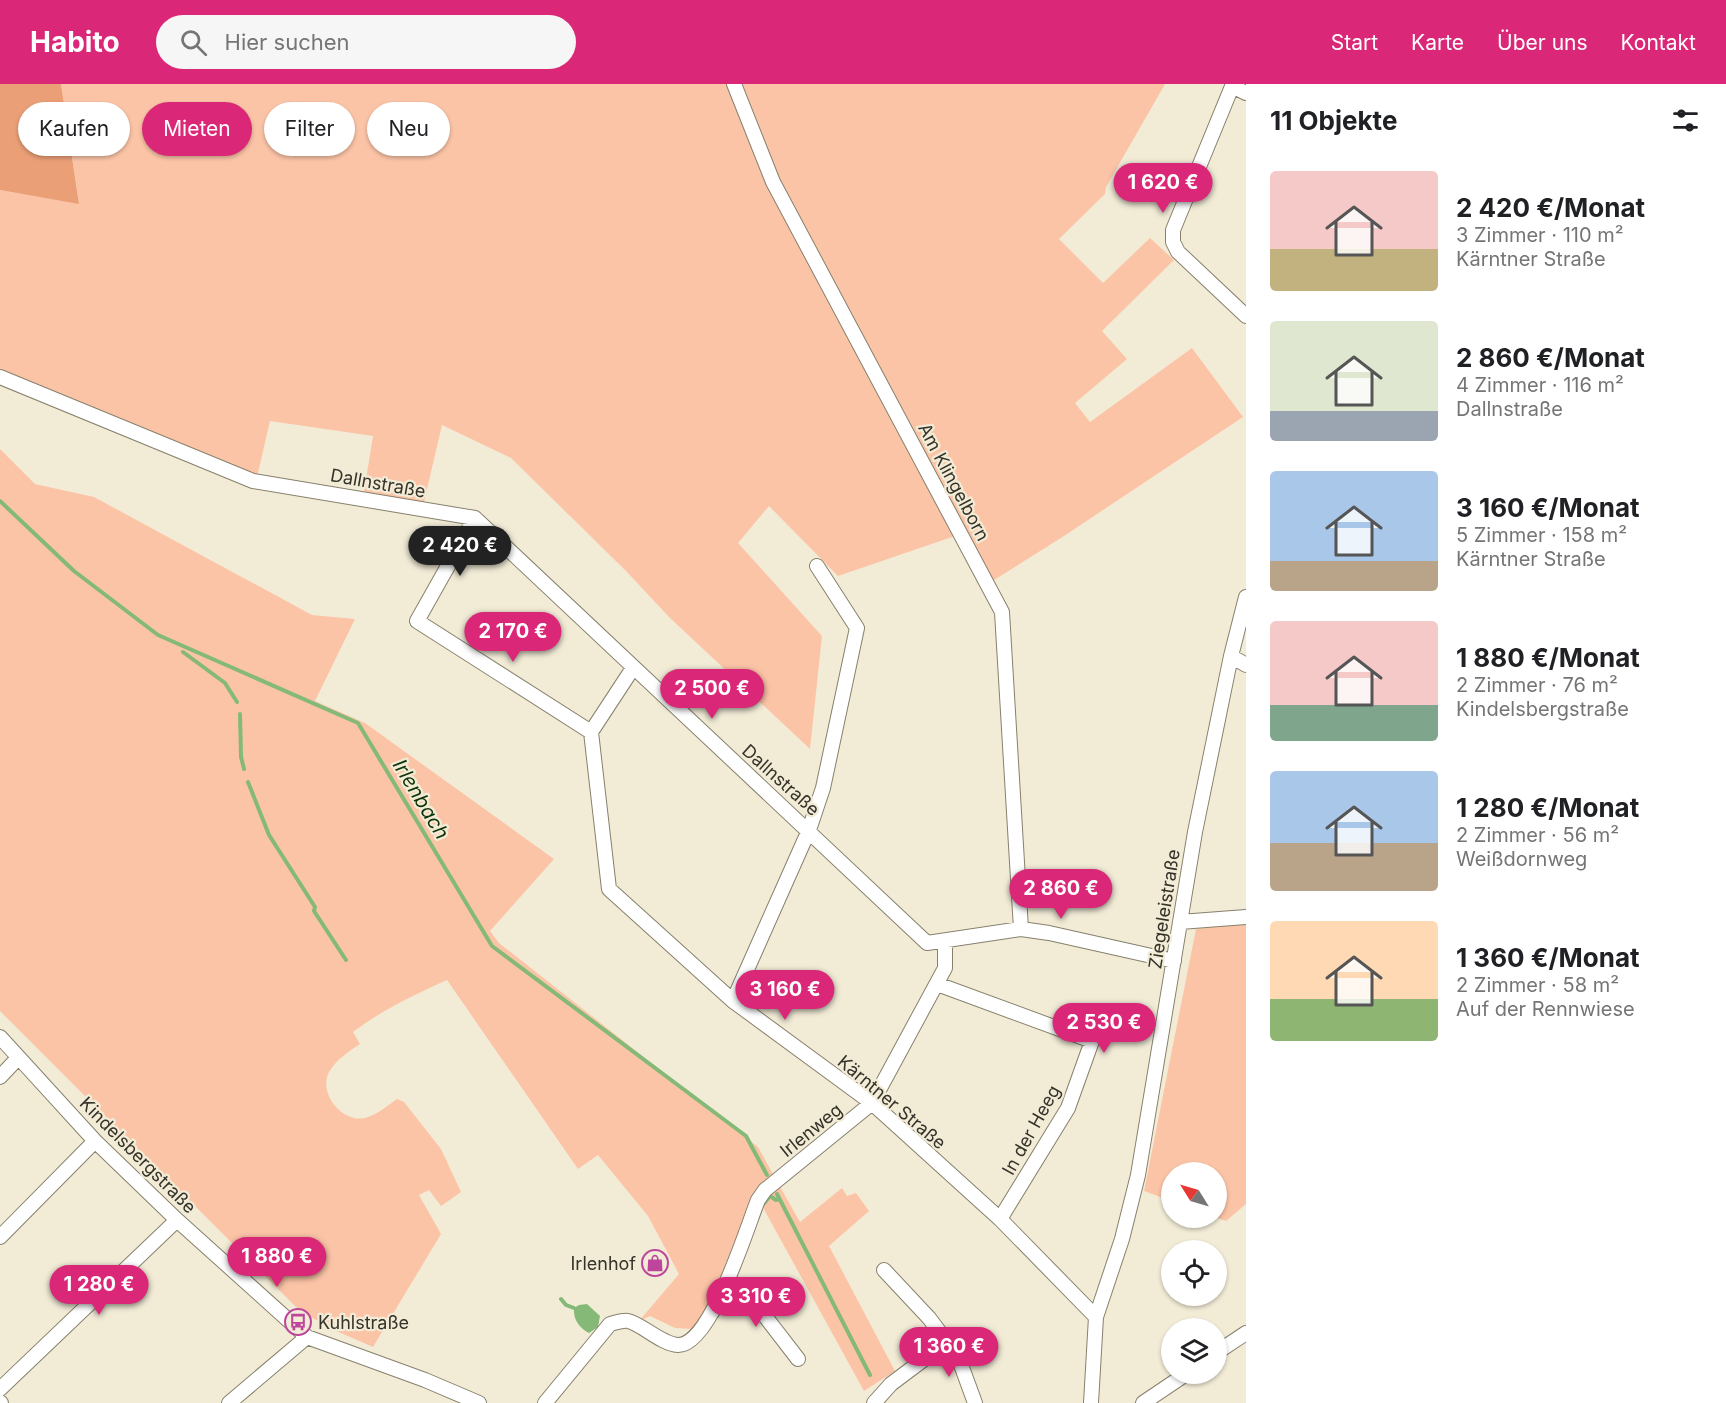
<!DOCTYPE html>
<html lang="de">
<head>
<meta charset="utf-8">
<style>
  :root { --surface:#fff; --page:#f6f6f6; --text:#202124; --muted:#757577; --accent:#db2777 }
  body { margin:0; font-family:Inter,sans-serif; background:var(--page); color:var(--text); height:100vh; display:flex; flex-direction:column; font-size:22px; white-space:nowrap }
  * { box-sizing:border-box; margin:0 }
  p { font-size:20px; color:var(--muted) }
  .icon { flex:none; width:33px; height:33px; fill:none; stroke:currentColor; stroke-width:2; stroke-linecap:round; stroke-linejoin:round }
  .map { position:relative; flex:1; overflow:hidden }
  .drawer { display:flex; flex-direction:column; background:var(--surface); width:480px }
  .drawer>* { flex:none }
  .banner { position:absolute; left:18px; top:18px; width:570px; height:54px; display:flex; gap:12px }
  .needle { width:39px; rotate:307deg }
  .buttons { position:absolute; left:1161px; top:1078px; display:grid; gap:12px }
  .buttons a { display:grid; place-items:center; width:66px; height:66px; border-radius:50%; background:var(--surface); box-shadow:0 2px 4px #0004; font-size:30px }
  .price { position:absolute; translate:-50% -51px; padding:0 14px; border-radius:21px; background:var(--accent); color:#fff; font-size:20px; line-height:39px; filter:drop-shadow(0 2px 3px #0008) }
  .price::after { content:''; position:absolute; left:50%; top:36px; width:18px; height:14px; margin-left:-9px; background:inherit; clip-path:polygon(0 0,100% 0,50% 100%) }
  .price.current { background:#222; color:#fff }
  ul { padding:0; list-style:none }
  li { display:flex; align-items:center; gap:18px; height:150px; padding:0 24px }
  li span { display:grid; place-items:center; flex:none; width:168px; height:120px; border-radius:6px; color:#555 }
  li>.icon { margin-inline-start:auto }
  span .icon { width:72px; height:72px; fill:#fffc; stroke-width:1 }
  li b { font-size:26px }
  h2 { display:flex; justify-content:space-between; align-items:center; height:72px; padding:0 24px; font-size:26px }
  .pill { padding:0 21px; border-radius:27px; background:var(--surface); box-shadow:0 2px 4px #0004; font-size:21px; line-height:54px }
  .pill.current { background:var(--accent); color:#fff }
  header { display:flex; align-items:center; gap:36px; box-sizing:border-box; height:84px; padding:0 30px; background:var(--accent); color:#fff }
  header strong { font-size:28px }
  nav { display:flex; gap:33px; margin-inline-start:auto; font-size:21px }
  .search { width:420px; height:54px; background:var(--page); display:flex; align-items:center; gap:15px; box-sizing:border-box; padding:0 21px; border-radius:33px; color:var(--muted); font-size:22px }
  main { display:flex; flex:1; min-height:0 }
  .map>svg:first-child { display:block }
  .green { fill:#fcc4a7 }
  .forest { fill:#eb9f76 }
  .water { fill:#84b978 }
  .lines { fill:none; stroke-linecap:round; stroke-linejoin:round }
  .stream { stroke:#84b978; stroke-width:4 }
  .minor-casing { stroke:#86806c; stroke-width:16 }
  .minor { stroke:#fff; stroke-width:14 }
  .labels { text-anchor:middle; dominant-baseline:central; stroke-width:4.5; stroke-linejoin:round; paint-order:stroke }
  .street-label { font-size:18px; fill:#343229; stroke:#f2ecd7 }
  .poi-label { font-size:18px; fill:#343229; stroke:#f2ecd7; text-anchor:end }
  .water-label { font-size:20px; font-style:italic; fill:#103407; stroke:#f2ecd7 }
</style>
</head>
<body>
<header>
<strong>Habito</strong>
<div class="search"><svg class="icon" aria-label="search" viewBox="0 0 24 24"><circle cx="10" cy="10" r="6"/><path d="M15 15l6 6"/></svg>Hier suchen</div>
<nav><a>Start</a><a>Karte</a><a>Über uns</a><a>Kontakt</a></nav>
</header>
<main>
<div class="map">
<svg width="1246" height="1319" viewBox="0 0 1246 1319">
  <rect width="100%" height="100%" fill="#f2ecd7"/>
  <!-- green -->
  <path class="green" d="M61,0H1165L1106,103L1105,110L1059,155L1103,199L1150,154L1174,176L1102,247L1127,275L1075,319L1090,338L1192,264L1243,333L1064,452L983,503L955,452L838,492L769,422L738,459L822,552L810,665L670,534L626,487L511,374L442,341L421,431L362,420L373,352L270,337L255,402L0,299V106L79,119Z
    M0,365L35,400L94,413L312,531L355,535L315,617L365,639L554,775L490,847L499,859L758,1063L774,1092L755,1108L721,1202L693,1245L675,1244L650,1232L639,1237L679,1190L648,1132L598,1071L578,1085L447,896C414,911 382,926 353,948L360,960C348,968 337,975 329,988C318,1009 342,1039 365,1034C377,1031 387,1022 397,1015L404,1018L441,1065L461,1108L441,1122L429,1106L419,1111L441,1150L373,1263L327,1243L297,1224L0,927Z
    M1246,839V1120L1226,1137L1217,1134L1216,1089H1172L1171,1117L1144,1107L1196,845Z
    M779,1101L800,1138L842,1104L847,1112L856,1109L869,1127L829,1162L895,1287L864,1307L761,1120Z"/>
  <!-- forest -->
  <path class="forest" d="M0,0H61L79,120L0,106Z"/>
  <!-- water -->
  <path class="water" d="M587,1220L600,1232L598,1243L589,1249C579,1244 573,1235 574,1224L579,1221Z"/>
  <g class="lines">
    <!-- stream -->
    <path class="stream" d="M0,417L74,487L158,551L358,639L492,862L746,1052L767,1091
      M183,568L225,599L237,618
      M240,630L241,673L244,685
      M248,698L269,751L315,823L314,827L346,876
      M777,1110L870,1291
      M761,1123L770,1112L776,1116L779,1115
      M561,1215L566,1221L574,1224
      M717,1232L728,1212"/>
    <defs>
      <path id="minor" d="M734,0L773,98L1002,528L1021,845
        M1233,0L1173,146V158L1178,168L1246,232
        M1232,2L1246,9
        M0,293L253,397L475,434L927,859L1021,845L1049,849L1174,877
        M475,434L417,537L591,648
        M1231,572L1246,581
        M633,584L591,648L609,805L733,917L872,1019L1000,1135L1096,1233
        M1180,838L1246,833
        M937,900L1092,957L1068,1024L1000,1135
        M733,917L809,746L823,704L857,544L817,482
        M0,953L95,1057L177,1136L307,1253L425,1296L479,1319
        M0,993L18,974
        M0,1153L95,1057
        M728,1198L751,1214L798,1275
        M947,1258L960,1278L975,1319
        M1216,1269L1246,1249
        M0,1305L177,1136
        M0,1318L1,1319
        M229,1319L307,1253
        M545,1319L610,1240C615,1239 623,1236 628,1237C642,1240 661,1260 678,1261C711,1262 747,1143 758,1116L765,1106L872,1019L945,884V857
        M874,1319L891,1300L947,1258L929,1234L884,1186
        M1091,1319L1096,1233L1122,1155L1138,1091L1195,748L1231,572L1246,513
        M1143,1319L1186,1290"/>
    </defs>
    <!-- minor casing -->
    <use href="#minor" class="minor-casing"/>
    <!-- minor -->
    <use href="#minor" class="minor"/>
  </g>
  <!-- icons -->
  <defs>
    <symbol id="shop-ring" viewBox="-11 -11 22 22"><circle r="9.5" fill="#f2ecd7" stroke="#bd469c" stroke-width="1.5"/><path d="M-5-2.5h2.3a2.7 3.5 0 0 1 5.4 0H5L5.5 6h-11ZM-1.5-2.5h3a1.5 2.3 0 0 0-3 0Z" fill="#bd469c"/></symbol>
    <symbol id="bus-ring" viewBox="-11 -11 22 22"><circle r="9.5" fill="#f2ecd7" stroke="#bd469c" stroke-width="1.5"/><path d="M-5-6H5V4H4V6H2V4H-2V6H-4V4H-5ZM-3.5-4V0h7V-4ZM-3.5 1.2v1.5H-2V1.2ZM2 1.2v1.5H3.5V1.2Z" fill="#bd469c"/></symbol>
  </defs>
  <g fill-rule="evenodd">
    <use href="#shop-ring" x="640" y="1164" width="30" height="30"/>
    <use href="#bus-ring" x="283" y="1223" width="30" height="30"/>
  </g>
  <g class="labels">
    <!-- street labels -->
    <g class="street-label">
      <text transform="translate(954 398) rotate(62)">Am Klingelborn</text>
      <text transform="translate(378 399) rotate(10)">Dallnstraße</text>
      <text transform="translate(781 696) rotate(42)">Dallnstraße</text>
      <text transform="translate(1164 825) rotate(-81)">Ziegeleistraße</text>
      <text transform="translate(892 1018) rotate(40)">Kärntner Straße</text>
      <text transform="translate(811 1046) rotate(-39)">Irlenweg</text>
      <text transform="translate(1031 1046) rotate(-61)">In der Heeg</text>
      <text transform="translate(138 1071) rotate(45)">Kindelsbergstraße</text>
    </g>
    <!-- poi labels -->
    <g class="poi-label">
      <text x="636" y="1179">Irlenhof</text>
      <text x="318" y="1238" text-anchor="start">Kuhlstraße</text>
    </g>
    <!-- water labels -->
    <g class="water-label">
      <text transform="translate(421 715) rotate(59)">Irlenbach</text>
    </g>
  </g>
</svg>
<div class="buttons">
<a><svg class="needle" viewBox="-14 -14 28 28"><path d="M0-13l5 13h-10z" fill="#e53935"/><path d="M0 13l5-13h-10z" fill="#757577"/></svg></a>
<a><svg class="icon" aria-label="locate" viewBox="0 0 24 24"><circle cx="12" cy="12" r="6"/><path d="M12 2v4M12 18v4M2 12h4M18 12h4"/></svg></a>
<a><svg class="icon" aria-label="layers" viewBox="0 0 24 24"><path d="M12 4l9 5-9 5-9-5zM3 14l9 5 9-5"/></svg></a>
</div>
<b class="price" style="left:1163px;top:130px">1 620 €</b>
<b class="price current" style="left:460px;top:493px">2 420 €</b>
<b class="price" style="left:513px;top:579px">2 170 €</b>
<b class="price" style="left:712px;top:636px">2 500 €</b>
<b class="price" style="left:1061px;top:836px">2 860 €</b>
<b class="price" style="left:785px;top:937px">3 160 €</b>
<b class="price" style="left:1104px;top:970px">2 530 €</b>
<b class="price" style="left:277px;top:1204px">1 880 €</b>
<b class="price" style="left:99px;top:1232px">1 280 €</b>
<b class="price" style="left:756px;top:1244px">3 310 €</b>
<b class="price" style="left:949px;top:1294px">1 360 €</b>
<div class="banner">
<a class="pill">Kaufen</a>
<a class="pill current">Mieten</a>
<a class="pill">Filter</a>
<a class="pill">Neu</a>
</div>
</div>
<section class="drawer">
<h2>11 Objekte<svg class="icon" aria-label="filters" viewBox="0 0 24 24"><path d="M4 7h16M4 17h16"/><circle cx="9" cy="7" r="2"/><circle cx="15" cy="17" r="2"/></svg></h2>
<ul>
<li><span style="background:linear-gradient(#f6c9c9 65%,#c2b280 0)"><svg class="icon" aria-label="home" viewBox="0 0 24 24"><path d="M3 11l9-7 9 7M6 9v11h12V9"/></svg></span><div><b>2 420 €/Monat</b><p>3 Zimmer · 110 m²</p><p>Kärntner Straße</p></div></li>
<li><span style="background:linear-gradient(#dfe7d0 75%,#9aa5b1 0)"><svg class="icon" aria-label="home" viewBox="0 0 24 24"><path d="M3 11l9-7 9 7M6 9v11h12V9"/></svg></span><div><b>2 860 €/Monat</b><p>4 Zimmer · 116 m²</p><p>Dallnstraße</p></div></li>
<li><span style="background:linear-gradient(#a9c7e8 75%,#b9a48a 0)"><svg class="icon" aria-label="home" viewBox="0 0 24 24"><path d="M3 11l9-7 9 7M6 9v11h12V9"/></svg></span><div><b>3 160 €/Monat</b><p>5 Zimmer · 158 m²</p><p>Kärntner Straße</p></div></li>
<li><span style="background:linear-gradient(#f6c9c9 70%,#7fa58c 0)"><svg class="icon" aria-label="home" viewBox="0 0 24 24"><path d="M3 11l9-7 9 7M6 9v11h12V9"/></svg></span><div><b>1 880 €/Monat</b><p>2 Zimmer · 76 m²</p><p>Kindelsbergstraße</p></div></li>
<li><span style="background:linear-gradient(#a9c7e8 60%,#b9a48a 0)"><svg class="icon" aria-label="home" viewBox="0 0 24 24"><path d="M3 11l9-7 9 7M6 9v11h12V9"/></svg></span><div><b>1 280 €/Monat</b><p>2 Zimmer · 56 m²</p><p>Weißdornweg</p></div></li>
<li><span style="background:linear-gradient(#ffd9b3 65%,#8fb573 0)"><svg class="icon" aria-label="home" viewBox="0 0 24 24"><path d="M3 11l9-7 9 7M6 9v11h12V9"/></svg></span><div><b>1 360 €/Monat</b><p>2 Zimmer · 58 m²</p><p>Auf der Rennwiese</p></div></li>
</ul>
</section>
</main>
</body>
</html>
